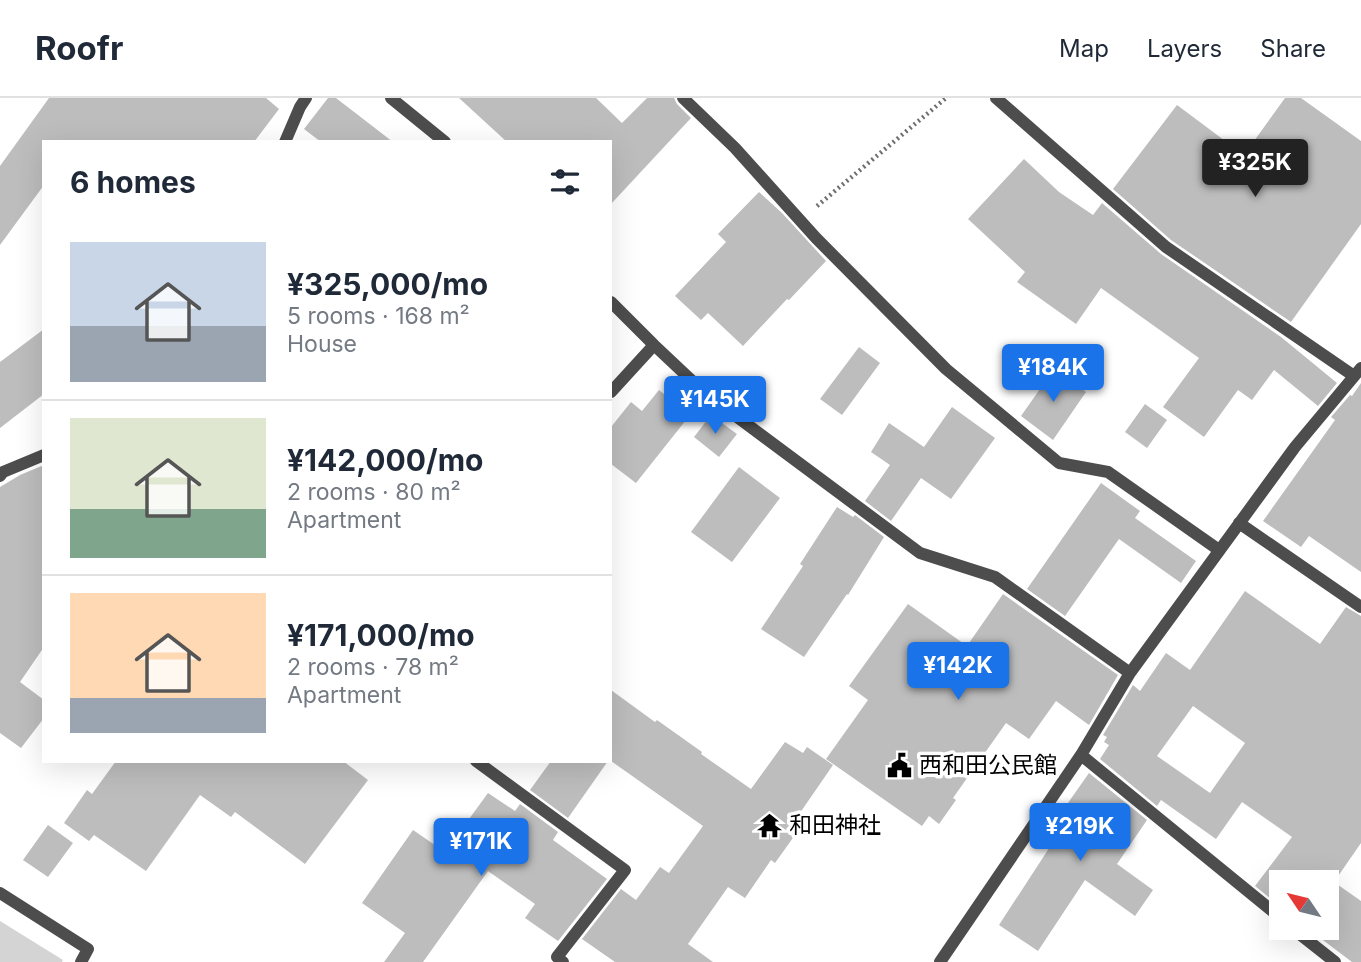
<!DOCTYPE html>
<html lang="en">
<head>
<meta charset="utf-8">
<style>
  :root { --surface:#fff; --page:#f6f6f7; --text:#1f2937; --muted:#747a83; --line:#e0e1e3; --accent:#1a73e8 }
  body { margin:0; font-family:Inter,"Noto Sans JP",sans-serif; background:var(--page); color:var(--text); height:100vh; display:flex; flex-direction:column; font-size:26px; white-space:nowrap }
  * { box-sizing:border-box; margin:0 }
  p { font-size:23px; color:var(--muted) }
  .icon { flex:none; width:38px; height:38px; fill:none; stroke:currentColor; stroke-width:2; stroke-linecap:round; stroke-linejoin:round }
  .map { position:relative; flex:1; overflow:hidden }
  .drawer { position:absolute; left:42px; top:42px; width:570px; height:623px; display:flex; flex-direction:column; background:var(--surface); border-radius:0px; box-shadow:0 7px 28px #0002 }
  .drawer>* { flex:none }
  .needle { width:46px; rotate:305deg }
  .controls { position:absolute; left:1269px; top:772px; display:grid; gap:14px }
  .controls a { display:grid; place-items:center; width:70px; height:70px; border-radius:0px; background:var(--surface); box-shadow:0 7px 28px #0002; font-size:35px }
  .price { position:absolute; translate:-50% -60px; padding:0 16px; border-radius:7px; background:var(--accent); color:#fff; font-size:23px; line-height:46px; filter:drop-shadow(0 2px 4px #0008) }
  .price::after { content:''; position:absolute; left:50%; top:42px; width:21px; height:16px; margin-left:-10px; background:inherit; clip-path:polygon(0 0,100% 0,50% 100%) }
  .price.current { background:#222; color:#fff }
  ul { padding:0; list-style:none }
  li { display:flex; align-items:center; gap:21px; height:175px; padding:0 28px }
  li+li { border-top:2px solid var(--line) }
  li span { display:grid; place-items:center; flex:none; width:196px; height:140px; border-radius:0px; color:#555 }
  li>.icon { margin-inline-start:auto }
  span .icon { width:84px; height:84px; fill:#fffc; stroke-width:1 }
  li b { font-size:30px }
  h2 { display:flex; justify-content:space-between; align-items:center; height:84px; padding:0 28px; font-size:30px }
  header { display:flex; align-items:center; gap:42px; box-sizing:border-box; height:98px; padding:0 35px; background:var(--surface); border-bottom:2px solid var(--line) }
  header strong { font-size:33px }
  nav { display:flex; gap:38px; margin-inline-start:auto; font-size:24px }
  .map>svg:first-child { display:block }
  .green { fill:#d4d4d4 }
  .building { fill:#bdbdbd; fill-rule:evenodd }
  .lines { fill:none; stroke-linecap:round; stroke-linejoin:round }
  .path { stroke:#6f6f6f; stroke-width:4.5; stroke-dasharray:2 3.5; stroke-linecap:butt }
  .minor { stroke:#4d4d4d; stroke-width:12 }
  .labels { text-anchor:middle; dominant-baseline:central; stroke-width:7; stroke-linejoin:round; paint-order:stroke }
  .poi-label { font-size:23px; fill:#000; stroke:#fff; text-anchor:start }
</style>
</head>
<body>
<header>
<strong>Roofr</strong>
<nav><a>Map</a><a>Layers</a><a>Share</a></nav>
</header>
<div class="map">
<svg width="1361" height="864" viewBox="0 0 1361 864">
  <rect width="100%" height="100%" fill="#fff"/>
  <!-- green -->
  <path class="green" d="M0,823L63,862L62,864H0Z"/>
  <!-- building -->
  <path class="building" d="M49,0H266L279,11L254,44H44V87L0,147V68Z
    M328,0H336L393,44H321L304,31Z
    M459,0H596L622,25L647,0H674L677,6L691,20L611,106V44H507Z
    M1285,0H1301L1361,43V126L1291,224L1171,142L1113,91L1177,7L1244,57Z
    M1024,61L1059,94L1093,117L1102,105L1161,156L1281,239L1337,285L1318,308L1274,272L1252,302L1238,292L1204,339L1163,309L1199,260L1101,190L1076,226L1017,184L1025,174L968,121Z
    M759,94L782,115L826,163L789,202L787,201L743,248L708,215L701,222L675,198L726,144L718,136Z
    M44,231V296L0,330V264Z
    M859,249L880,265L842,317L820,301Z
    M1054,271L1086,294L1053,342L1021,318Z
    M1361,285V474L1309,438L1301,449L1263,423L1335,322L1331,319L1350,297L1352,298Z
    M659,292L690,317L636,385L611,366V329L631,304L642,313Z
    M1145,306L1167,322L1147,350L1125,334Z
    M952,309L995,340L951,401L921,380L891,423L865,403L890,367L871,354L889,325L924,349Z
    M711,317L737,336L719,359L694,339Z
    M44,367V549L20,584L44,602V620L21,650L0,635V389L20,377Z
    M739,369L780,400L732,464L691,434Z
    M1101,385L1140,413L1135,420L1196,463L1181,485L1119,441L1065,518L1027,491Z
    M837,409L853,419L855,417L884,439L848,497L847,496L804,559L761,531L803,468L800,466Z
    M1245,493L1320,546L1346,509L1361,518V745L1334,784L1361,803V864H1352L1307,830H1326V784H1281V809L1255,788L1292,739L1242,704L1216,741L1161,702L1157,708L1100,661L1109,647L1104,644L1107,639L1103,637L1133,587L1140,593L1166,555L1190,572ZM1193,608L1245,645L1210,695L1157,658Z
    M1003,496L1118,577L1089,627L1056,603L1029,641L1006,625L953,700L956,702L939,726L929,718L922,728L826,661L868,602L849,588L908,506L967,548Z
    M611,592L655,624L657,622L702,654L701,656L751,691L785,644L803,655L807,649L833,667L793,725L800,730L775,765L771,762L745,800L728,789L688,846L713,864H615L582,841L621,791L636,802L660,769L669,775L703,728L611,663Z
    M116,663H343L368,682L305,766L235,714L231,719L200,697L146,773L94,737L89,743L64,725L87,692L92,696Z
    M551,663H608L568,720L530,692Z
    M1089,675L1147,722L1117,766L1153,792L1135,818L1085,782L1038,853L999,827L1057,738L1049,732Z
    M488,695L515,713L520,706L558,734L553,742L607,781L558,843L525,820L535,806L488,773L423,864H384L405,835L362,805L413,732L445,754Z
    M48,727L73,745L48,779L23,762Z"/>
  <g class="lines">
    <!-- path -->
    <path class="path" d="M817,108L946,0"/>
    <!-- minor -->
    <path class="minor" d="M391,0L445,44
      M683,0L735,50L816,140L946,271L1059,365L1108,374L1219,452
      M996,0L1166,149L1354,278
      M285,44L300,9L306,0
      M611,204L654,247L705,295L920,455L995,479L1130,575
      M611,294L654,247
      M0,378L3,374L44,357
      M1239,425L1361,509
      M1081,657L1281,820
      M476,663L625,772L557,859L563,864
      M0,795L88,851L81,864
      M1292,830L1335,864
      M940,864L1081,657L1130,575L1295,349L1361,270"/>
  </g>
  <!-- icons -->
  <defs>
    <symbol id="civic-bare" viewBox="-9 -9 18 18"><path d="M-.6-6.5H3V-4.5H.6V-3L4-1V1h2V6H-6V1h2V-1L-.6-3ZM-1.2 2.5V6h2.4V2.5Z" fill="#000" stroke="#fff" stroke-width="2.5" paint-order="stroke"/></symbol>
    <symbol id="temple-bare" viewBox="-9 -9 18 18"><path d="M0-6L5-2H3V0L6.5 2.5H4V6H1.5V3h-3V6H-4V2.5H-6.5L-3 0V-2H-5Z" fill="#000" stroke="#fff" stroke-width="2.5" paint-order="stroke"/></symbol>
  </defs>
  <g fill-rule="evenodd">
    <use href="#civic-bare" x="882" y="650" width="35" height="35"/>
    <use href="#temple-bare" x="752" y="710" width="35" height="35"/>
  </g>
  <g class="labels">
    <!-- poi labels -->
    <g class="poi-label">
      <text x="919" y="667">西和田公民館</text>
      <text x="789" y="727">和田神社</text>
    </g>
  </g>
</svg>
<div class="controls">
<a><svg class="needle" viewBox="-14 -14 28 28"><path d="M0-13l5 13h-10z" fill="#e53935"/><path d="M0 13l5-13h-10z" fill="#747a83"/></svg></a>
</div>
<b class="price current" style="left:1255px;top:101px">¥325K</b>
<b class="price" style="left:1053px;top:306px">¥184K</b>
<b class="price" style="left:715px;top:338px">¥145K</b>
<b class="price" style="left:958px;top:604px">¥142K</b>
<b class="price" style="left:1080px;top:765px">¥219K</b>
<b class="price" style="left:481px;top:780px">¥171K</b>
<section class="drawer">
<h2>6 homes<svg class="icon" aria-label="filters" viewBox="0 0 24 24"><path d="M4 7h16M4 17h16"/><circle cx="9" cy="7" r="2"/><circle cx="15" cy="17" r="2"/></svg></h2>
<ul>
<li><span style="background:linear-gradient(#c9d6e8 60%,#9aa5b1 0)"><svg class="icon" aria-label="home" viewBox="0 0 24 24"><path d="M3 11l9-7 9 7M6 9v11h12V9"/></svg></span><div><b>¥325,000/mo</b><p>5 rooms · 168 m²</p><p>House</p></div></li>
<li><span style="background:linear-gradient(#dfe7d0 65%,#7fa58c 0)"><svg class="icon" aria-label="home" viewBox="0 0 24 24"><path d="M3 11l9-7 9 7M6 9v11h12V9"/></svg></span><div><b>¥142,000/mo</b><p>2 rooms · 80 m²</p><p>Apartment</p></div></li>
<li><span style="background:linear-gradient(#ffd9b3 75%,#9aa5b1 0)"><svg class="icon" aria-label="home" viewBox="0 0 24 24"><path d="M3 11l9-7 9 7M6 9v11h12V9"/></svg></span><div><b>¥171,000/mo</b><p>2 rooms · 78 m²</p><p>Apartment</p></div></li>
</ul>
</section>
</div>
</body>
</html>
